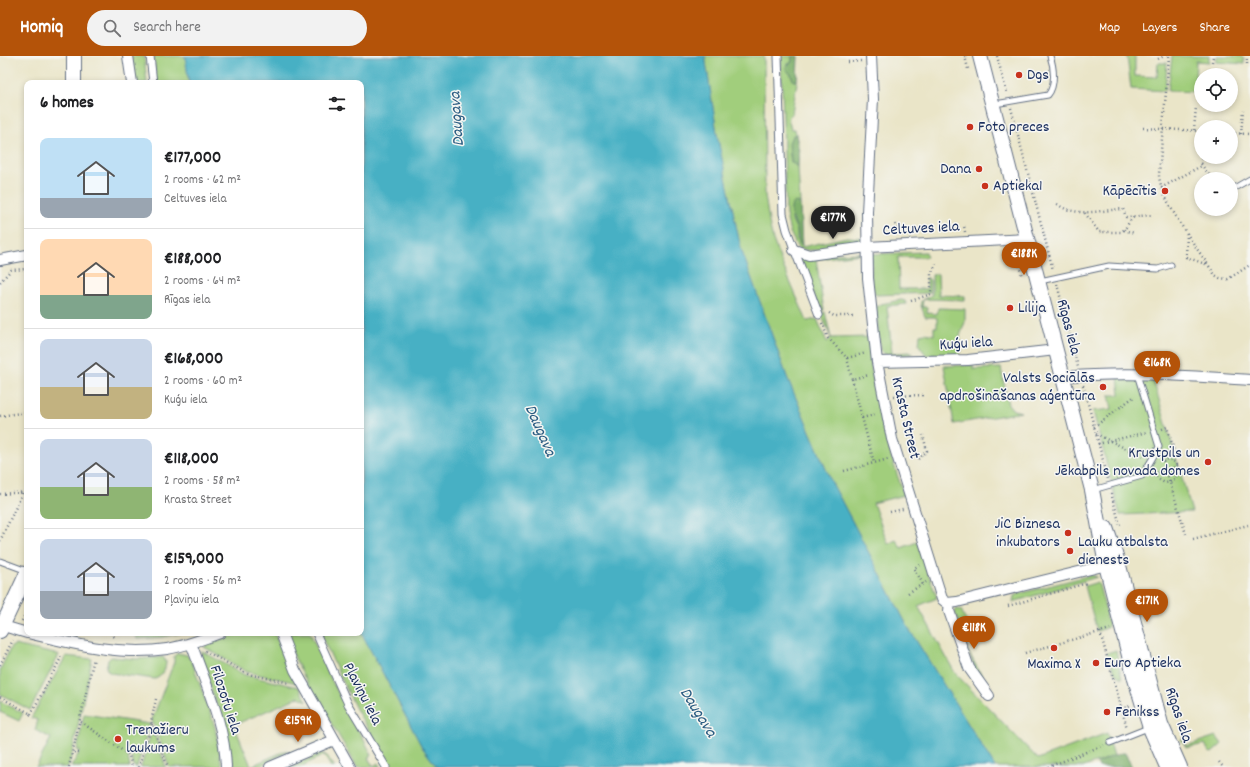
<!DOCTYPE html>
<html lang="en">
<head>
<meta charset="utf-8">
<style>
  :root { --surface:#fff; --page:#f2f2f2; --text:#202124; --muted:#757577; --line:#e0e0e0; --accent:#b45309 }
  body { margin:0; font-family:Dekko,sans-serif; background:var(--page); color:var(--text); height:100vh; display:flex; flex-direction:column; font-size:15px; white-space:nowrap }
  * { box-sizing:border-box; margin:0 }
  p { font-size:13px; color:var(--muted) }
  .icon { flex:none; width:22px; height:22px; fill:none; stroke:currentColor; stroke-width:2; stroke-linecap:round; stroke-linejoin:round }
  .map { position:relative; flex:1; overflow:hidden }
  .details { position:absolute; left:24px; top:24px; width:340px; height:556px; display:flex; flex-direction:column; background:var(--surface); border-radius:8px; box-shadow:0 2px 6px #0003 }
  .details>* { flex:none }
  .tools { position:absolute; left:1194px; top:12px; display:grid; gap:8px }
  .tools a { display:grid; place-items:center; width:44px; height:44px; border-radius:50%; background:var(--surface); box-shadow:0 2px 6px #0003; font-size:20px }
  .price { position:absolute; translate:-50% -34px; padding:0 9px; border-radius:14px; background:var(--accent); color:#fff; font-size:13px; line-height:26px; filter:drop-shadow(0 1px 2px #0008) }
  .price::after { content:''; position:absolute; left:50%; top:24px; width:12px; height:9px; margin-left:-6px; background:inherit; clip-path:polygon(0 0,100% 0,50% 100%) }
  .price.current { background:#222; color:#fff }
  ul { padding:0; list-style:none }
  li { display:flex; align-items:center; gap:12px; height:100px; padding:0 16px }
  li+li { border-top:1px solid var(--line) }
  li span { display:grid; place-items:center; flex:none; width:112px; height:80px; border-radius:8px; color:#555 }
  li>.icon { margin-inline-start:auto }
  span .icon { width:48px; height:48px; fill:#fffc; stroke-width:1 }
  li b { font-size:17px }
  h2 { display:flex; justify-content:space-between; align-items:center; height:48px; padding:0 16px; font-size:17px }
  header { display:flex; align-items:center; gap:24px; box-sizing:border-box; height:56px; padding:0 20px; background:var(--accent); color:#fff }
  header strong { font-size:19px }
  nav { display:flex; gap:22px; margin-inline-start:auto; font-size:14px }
  .search { width:280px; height:36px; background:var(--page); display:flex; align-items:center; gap:10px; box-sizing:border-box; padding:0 14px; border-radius:22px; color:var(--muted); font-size:15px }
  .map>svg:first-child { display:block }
  .green { fill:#a1ce7c; stroke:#5e7e6d }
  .forest { fill:#80b16c; stroke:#4e7065 }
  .water { fill:#46b0c4; stroke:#307091 }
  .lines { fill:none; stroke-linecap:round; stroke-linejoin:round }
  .service-casing { stroke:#636f83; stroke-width:7 }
  .pedestrian-casing { stroke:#636f83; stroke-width:9 }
  .minor-casing { stroke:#636f83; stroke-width:12 }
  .secondary-casing { stroke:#636f83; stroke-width:16 }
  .path { stroke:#636f83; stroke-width:2.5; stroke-dasharray:1 3; stroke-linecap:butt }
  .service { stroke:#fff; stroke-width:5 }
  .pedestrian { stroke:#fff; stroke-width:7 }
  .minor { stroke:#fff; stroke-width:10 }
  .secondary { stroke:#fff; stroke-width:14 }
  .poi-dot { fill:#c8321e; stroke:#f6f6f2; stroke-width:1.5 }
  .labels { text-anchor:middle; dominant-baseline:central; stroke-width:3; stroke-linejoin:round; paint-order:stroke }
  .poi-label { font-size:16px; fill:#1b2f5e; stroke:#f6f6f2; text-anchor:start }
  .street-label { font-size:16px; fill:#1b2f5e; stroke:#f6f6f2 }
  .water-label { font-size:17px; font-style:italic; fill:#2a5c82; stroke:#f6f6f2 }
</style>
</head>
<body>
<header>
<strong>Homiq</strong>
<div class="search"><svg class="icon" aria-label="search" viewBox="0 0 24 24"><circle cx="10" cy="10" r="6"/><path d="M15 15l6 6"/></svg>Search here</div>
<nav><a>Map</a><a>Layers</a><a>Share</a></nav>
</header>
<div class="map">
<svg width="1250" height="711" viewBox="0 0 1250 711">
  <rect width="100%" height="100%" fill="#f6f6f2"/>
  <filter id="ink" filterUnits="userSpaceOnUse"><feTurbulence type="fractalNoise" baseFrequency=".025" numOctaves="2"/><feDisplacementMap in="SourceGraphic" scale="8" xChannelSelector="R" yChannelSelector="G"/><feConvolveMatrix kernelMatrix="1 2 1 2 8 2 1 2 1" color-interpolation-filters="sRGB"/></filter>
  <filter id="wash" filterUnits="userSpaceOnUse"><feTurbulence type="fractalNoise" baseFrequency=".012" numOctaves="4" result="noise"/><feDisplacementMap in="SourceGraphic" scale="16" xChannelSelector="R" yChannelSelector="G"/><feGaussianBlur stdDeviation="0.9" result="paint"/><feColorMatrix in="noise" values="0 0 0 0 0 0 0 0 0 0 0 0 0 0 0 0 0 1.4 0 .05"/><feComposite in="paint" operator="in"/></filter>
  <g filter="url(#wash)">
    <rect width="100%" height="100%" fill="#eae5c8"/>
    <!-- green -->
    <path class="green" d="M131,0H144L147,27H134Z
      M154,0H185L189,27H156Z
      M705,0H764L765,139L769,166L773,184L781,205L807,265L817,263L827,286L831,282L821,258L825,256L831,282L869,281C871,337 886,386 904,439L873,447L888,488L896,484L901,492L917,486L937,542L918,550L955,617L1038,703L1107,677L1114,700L1084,711H995L909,573L831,425L787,321L741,193L718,84Z
      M781,0H792V6L788,8L790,17L794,25L797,26L792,58L788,62L791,73H795L796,78L793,79C790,89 786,106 798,111L800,147L792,150V164L797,174V183L802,191L847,181L862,182L860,187C838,188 820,197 798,193L790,176L786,159Z
      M1127,0H1135V20L1157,21L1158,7H1167L1165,35L1131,33Z
      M1172,0H1209V6L1196,5L1195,26H1201V36L1168,35Z
      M1217,0H1241L1244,3V8L1216,6Z
      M926,196L927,201H898L899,233H927V221L930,224V237L876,239C869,229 872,210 872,198Z
      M861,197V198L816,203L824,254L820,255L799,200Z
      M938,218L939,239L965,240V244L923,243L922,251H927V257L937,258L938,252L965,253V266L960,280L962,294L958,299H926L919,289L920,278L925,277L934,279V271H937V262L934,261H925C921,247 915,246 932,239V219Z
      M901,244L905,245L906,248L887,250L892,297L912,296V298C901,299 887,303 880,294L876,251L881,248Z
      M973,309V313L1001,312L1008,348L1013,354L1021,356L954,368L944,310Z
      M1118,320H1152L1192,456L1120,459L1093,355L1112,353L1109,339H1120Z
      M1091,519L1097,521L1013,546L1014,540L1018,538Z
      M1098,526L1107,559L1105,560L1109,568L1107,572L1097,575L1085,530Z
      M956,553L961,554L969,570L961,573L968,595L992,638L978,622L955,557Z
      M361,576L422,691L437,711H391L356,653L320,577Z
      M136,577H181L162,581L137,583Z
      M240,577H272L275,579L297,627L247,616L204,591L209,587Z
      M285,577H310L334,629L372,699L368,702L373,710L378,707L380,711H357C333,667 301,625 285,577Z
      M15,589L59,599L30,654L0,638V614L11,591Z
      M1116,594L1122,623L1114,616L1107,597Z
      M202,595L245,619L299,631L307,645L299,641L234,669L251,710L287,694V696L258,711L236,710L231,703L225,674L201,603Z
      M178,597L187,599L192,606L215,671L222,711H169L152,664L174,606V600Z
      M66,600L92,603L72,698L68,711H36L51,682L35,674L38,664L31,662Z
      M111,601L137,603L163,601L166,605C166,613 163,620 155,623L110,617L106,612L108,604Z
      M0,645L23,657L19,665L0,656Z
      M84,658L150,668L137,711H134L131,699L128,701L130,711H71L80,695L77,694Z
      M152,674H153L166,711H141Z
      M1216,680L1222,688L1212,697L1209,696L1205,688L1186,692L1181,683L1183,682L1186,690Z
      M322,697L327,700L335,711H331L324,699L300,711H289Z"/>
    <!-- forest -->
    <path class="forest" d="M792,0H798L797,26L793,24L791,18L786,14V10L792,6Z
      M796,78L799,96L798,111L791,106L789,87L791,82Z
      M795,146L800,147L802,191C797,184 799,180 797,173C794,165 786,152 795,146Z
      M1121,697H1125L1132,711H1099L1096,707Z"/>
    <!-- water -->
    <path class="water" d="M185,0H705L718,84L741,193L787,321L831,425L909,573L995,711H437L422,691L361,576V27H189Z"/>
  </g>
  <g filter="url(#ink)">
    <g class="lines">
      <defs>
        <path id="service" d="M995,48L1048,39C1056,29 1054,11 1050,0
          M1231,134L1250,123
          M1040,225L1109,210L1158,213L1171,209
          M1093,434L1142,420L1159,391L1137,318
          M0,505L27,515
          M1110,687L1148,672"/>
        <path id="pedestrian" d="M150,0L153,27
          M778,0L783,158L787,174L819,259
          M316,577L348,648L386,711"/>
        <path id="minor" d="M128,0L132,27
          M871,0L873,43L867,156L868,222L877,306L892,383L942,543L947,547L957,546L1111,508
          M794,194L809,199L867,191L1028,183
          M0,204L27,199
          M877,306L968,304L1056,294
          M1063,321C1126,315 1188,320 1250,324
          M950,547L949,555L969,612L989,640
          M0,569L27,577
          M28,577C74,588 120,600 167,593C186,590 203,583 220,577
          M281,577L295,614L350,711
          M191,587C205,627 225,669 226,711
          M270,711L334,684"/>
        <path id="secondary" d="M74,0V27
          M980,0L1092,434L1106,509L1135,623L1150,672L1167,711
          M1106,472L1118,506L1161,668L1180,711
          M0,575L27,517"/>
      </defs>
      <!-- service casing -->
      <use href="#service" class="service-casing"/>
      <!-- pedestrian casing -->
      <use href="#pedestrian" class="pedestrian-casing"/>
      <!-- minor casing -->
      <use href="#minor" class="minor-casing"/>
      <!-- secondary casing -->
      <use href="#secondary" class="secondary-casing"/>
      <!-- path -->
      <path class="path" d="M965,0L968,13
        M997,0L1007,38
        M1169,0L1159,118C1159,143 1200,196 1215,219L1220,222L1228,223L1250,209
        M1158,3L1164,0
        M848,6L861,5
        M1212,6L1213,0
        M1247,8V0
        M1011,52L1053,214
        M1143,72L1201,75
        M1194,74L1196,51
        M1231,77L1250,78
        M1241,78L1243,54
        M1201,108L1212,123
        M1161,132L1201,110L1202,101
        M1057,148C1076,162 1101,154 1123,153L1126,161L1153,159
        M1085,157L1099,176H1121C1127,173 1128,165 1134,161
        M895,168L900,178
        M1124,174L1134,177
        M965,176L964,170H966
        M1187,177L1186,201L1208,209
        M1015,194L1022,221
        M0,226L11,214L27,213
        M1057,228L1078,311
        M911,245L931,238V218L936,208
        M829,257L834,260H853
        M822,267L828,282L847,302L866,297
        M847,302L852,323L869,319
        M852,323L874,407L888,403
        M1083,329L1108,423
        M894,340L923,339
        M0,360L27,356
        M862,362L877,358
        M1094,371L1135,340
        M1162,373L1167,371L1174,395L1165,398
        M1096,378L1143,401
        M1098,388L1147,376
        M1162,401L1186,478
        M918,403L927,395L923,379
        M844,415L874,407
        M1154,417L1180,410
        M1155,417L1158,423L1165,427C1176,426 1181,416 1175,406L1168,403L1163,404
        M1111,437L1120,469
        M0,438L27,436
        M890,456L903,453
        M1193,483L1248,469
        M0,485L23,436
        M920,509L914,512L923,528L926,526
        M908,537L923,528
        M1008,550L1087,527
        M22,565L27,554
        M1100,576L1127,672
        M111,577L115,582
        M205,595L248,618L290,627
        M1025,597L1110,573
        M0,609L13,584
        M0,641L31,658L29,661
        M156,643L151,666L168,711
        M1121,653L1130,650
        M31,658L63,598
        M81,666L129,699L132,711
        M74,696L79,697
        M1219,706L1223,711
        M69,711L94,602
        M139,711L152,668
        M1048,711L1104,689"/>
      <!-- service -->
      <use href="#service" class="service"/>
      <!-- pedestrian -->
      <use href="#pedestrian" class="pedestrian"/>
      <!-- minor -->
      <use href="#minor" class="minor"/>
      <!-- secondary -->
      <use href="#secondary" class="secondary"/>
    </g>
  </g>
  <!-- markers -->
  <g class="poi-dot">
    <circle cx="1019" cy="19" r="4"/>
    <circle cx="970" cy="71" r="4"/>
    <circle cx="979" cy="113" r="4"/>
    <circle cx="985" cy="130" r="4"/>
    <circle cx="1165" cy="135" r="4"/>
    <circle cx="1010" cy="252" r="4"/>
    <circle cx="1103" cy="331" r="4"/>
    <circle cx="1208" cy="406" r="4"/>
    <circle cx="1068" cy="477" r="4"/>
    <circle cx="1070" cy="495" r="4"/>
    <circle cx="1054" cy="592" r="4"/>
    <circle cx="1096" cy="607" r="4"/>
    <circle cx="1107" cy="656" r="4"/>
    <circle cx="118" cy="683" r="4"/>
  </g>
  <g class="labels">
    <!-- poi labels -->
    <g class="poi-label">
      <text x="1027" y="19">Dgs</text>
      <text x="978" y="71">Foto preces</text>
      <text x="971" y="113" text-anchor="end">Dana</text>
      <text x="993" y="130">Aptieka1</text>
      <text x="1157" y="135" text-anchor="end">Kāpēcītis</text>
      <text x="1018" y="252">Lilija</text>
      <text x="1095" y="322" text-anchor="end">Valsts Sociālās<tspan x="1095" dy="18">apdrošināšanas aģentūra</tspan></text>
      <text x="1200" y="397" text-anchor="end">Krustpils un<tspan x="1200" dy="18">Jēkabpils novada domes</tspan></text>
      <text x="1060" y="468" text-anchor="end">JiC Biznesa<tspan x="1060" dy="18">inkubators</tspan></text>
      <text x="1078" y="486">Lauku atbalsta<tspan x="1078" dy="18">dienests</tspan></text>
      <text x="1104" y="607">Euro Aptieka</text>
      <text x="1054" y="608" text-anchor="middle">Maxima X</text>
      <text x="1115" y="656">Fenikss</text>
      <text x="126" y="674">Trenažieru<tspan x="126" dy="18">laukums</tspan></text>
    </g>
    <!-- street labels -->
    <g class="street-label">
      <text transform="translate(921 173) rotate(-3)">Celtuves iela</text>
      <text transform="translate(1068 271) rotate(75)">Rīgas iela</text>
      <text transform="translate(966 288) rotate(-4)">Kuģu iela</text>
      <text transform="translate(905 362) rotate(77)">Krasta Street</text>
      <text transform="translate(362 638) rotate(63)">Pļaviņu iela</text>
      <text transform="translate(225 644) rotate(72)">Filozofu iela</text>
      <text transform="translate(1178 659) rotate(71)">Rīgas iela</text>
    </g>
    <!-- water labels -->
    <g class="water-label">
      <text transform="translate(458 63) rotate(-94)">Daugava</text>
      <text transform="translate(539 375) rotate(66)">Daugava</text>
      <text transform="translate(697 657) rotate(58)">Daugava</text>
    </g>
  </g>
</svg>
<div class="tools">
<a><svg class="icon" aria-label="locate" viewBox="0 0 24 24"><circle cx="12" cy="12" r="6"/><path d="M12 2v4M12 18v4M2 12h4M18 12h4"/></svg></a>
<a>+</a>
<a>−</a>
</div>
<b class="price current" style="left:833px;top:184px">€177K</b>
<b class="price" style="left:1024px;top:220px">€188K</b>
<b class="price" style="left:1157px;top:329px">€168K</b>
<b class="price" style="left:1147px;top:567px">€171K</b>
<b class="price" style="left:974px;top:594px">€118K</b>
<b class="price" style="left:298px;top:687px">€159K</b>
<section class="details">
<h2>6 homes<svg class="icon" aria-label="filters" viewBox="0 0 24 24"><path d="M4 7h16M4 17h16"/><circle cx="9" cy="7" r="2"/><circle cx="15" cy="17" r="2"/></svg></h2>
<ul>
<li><span style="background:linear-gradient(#bfe0f5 75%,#9aa5b1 0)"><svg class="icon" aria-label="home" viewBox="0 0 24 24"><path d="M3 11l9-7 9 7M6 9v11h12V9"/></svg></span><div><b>€177,000</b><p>2 rooms · 62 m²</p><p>Celtuves iela</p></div></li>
<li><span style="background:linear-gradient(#ffd9b3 70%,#7fa58c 0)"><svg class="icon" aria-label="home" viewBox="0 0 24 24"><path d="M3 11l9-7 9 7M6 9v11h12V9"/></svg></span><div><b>€188,000</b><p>2 rooms · 64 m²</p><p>Rīgas iela</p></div></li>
<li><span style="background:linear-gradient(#c9d6e8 60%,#c2b280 0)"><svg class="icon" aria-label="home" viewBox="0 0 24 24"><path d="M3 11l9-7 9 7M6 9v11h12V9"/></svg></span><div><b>€168,000</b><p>2 rooms · 60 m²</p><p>Kuģu iela</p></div></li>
<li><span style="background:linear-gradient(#c9d6e8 60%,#8fb573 0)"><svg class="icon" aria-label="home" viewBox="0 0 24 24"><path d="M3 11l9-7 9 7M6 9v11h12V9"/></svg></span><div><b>€118,000</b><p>2 rooms · 58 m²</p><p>Krasta Street</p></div></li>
<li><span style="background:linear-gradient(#c9d6e8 65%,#9aa5b1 0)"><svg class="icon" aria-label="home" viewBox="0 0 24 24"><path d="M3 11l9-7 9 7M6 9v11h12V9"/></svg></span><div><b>€159,000</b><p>2 rooms · 56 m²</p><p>Pļaviņu iela</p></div></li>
</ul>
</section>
</div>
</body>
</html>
